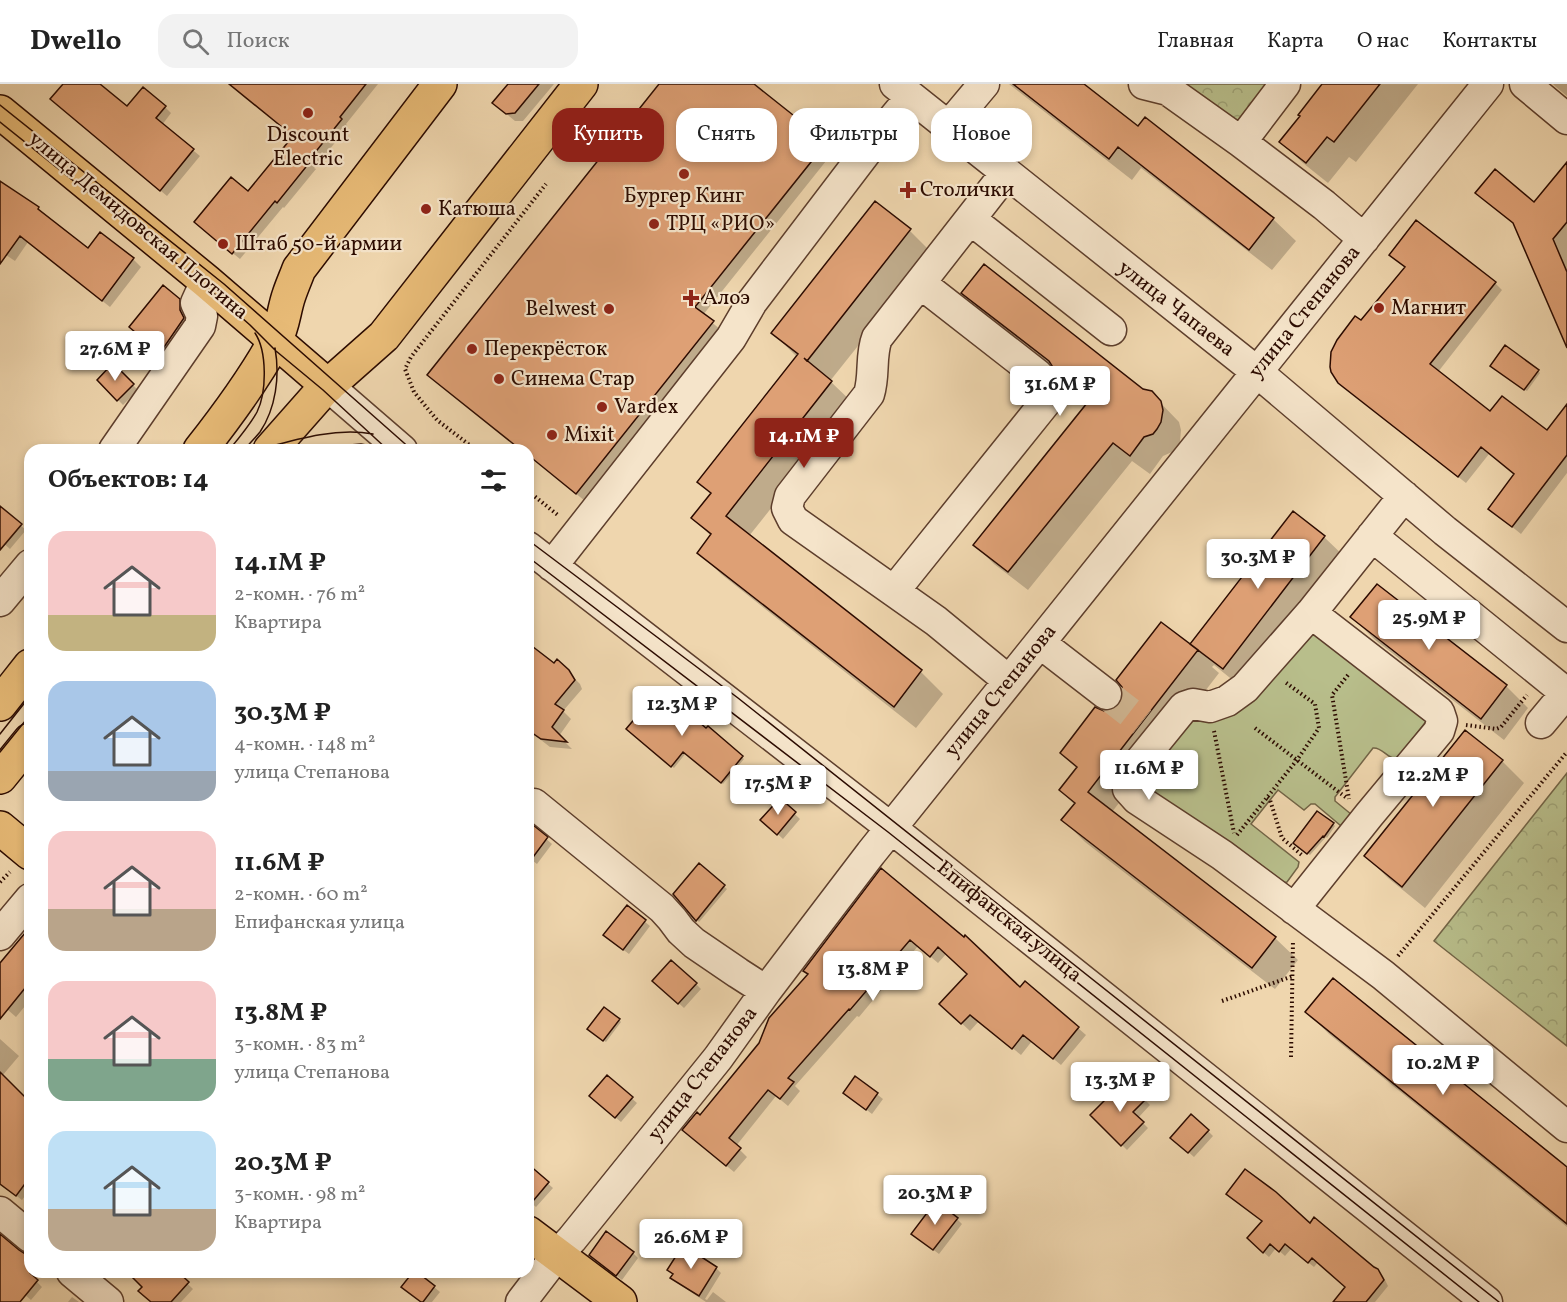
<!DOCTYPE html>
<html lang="ru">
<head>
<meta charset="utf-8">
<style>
  :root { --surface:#fff; --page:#f2f2f2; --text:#222; --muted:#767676; --line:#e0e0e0; --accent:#8f2418 }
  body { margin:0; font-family:Vollkorn,serif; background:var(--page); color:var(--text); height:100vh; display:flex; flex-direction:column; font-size:22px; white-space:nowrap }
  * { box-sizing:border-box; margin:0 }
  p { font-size:20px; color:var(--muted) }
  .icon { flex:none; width:33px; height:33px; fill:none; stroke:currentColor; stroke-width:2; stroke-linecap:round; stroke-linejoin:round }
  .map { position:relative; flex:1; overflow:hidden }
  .panel { position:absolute; left:24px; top:360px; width:510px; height:834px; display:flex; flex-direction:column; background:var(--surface); border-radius:18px; box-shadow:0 3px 9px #0003 }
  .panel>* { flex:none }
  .hud { position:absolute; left:552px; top:24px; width:570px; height:54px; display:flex; gap:12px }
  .price { position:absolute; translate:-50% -51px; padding:0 14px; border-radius:6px; background:#fff; color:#222; font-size:20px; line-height:39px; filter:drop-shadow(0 2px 3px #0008) }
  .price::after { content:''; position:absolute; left:50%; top:36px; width:18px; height:14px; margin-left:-9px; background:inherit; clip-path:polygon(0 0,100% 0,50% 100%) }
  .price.selected { background:var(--accent); color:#fff }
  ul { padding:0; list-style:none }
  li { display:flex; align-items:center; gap:18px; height:150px; padding:0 24px }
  li span { display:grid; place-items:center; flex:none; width:168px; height:120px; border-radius:18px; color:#555 }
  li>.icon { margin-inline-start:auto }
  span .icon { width:72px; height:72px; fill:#fffc; stroke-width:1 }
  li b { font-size:26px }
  h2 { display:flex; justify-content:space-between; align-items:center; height:72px; padding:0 24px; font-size:26px }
  .chip { padding:0 21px; border-radius:18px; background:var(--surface); box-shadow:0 3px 9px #0003; font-size:21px; line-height:54px }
  .chip.selected { background:var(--accent); color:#fff }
  header { display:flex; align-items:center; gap:36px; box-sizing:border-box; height:84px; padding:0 30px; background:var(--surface); border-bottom:2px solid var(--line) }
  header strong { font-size:28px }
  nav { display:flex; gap:33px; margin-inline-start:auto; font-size:21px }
  .search { width:420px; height:54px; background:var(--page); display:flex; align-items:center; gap:15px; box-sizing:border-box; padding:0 21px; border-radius:18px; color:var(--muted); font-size:22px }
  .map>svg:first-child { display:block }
  .grass { fill:#b8be8b; stroke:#726446; stroke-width:1.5 }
  .park { fill:url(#park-crowns); stroke:#726446; stroke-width:1.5 }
  .shadow { fill:#0003 }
  .building { fill:#dea075; stroke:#2c0b00; stroke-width:1.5 }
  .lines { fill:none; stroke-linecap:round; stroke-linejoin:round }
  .minor-tunnel { stroke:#d2b894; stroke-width:30; stroke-dasharray:30 15; stroke-linecap:butt }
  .minor-casing { stroke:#5d3e2c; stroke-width:33 }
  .major-casing { stroke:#2c0b00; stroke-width:36 }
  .path { stroke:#2c0b00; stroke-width:4; stroke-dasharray:1.5 3; stroke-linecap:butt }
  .minor { stroke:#f5e4ca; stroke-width:30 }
  .major { stroke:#e8bb77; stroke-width:33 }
  .tram { stroke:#2c0b00; stroke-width:1.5 }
  .poi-dot { fill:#8f2418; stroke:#f5e4ca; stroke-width:2 }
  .labels { text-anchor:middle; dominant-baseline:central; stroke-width:4.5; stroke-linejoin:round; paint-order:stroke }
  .poi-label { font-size:21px; fill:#2c0b00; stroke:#f5e4ca; text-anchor:start }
  .street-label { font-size:21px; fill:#2c0b00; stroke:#f5e4ca }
</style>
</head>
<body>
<header>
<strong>Dwello</strong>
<div class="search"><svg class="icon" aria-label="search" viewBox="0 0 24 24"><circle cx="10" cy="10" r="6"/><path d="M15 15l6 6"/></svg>Поиск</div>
<nav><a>Главная</a><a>Карта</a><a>О нас</a><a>Контакты</a></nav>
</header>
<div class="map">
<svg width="1567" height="1218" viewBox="0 0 1567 1218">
  <defs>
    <pattern id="park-crowns" width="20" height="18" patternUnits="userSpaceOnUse" patternTransform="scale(1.5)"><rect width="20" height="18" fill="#b8be8b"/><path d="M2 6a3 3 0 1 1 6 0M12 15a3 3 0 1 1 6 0" fill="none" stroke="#9ea276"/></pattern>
  </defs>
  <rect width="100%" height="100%" fill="#efd6ae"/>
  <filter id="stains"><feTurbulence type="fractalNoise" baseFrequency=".00333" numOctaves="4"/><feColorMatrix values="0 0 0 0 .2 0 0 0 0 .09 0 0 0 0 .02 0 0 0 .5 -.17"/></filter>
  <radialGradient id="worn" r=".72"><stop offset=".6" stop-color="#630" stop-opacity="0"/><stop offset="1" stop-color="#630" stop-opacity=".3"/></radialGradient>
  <!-- grass -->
  <path class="grass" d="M1319,546L1428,635L1397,675C1387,675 1383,663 1373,664L1335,713V717L1357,735L1347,747L1315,720H1311L1304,726L1278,706L1251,740L1299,778L1298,783L1287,798L1282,799L1150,712L1145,701V691L1185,636L1297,550Z"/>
  <!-- park -->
  <path class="park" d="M1178,0H1277L1240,45Z
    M1567,689V962L1434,857Z"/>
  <!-- shadow -->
  <path class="shadow" d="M64,0H98L128,24L165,23L171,29L162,41L200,72L167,112L58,21Z
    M230,0H378L346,40L348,43L314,84L316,85L284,124L283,123L240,175L203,145L248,109L294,53Z
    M510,0H554L523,37H515L503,27Z
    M661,0H751L826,59L834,67L703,231L721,246L585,417L528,371V366H521L437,299L429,291Z
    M1009,0H1082L1138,44L1146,35L1273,135L1296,157L1272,186L1141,84L1132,96Z
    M1324,0H1418L1356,78L1349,73L1328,99L1303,79L1281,58Z
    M1553,0H1567V12L1556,3Z
    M1567,98V261L1515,141L1485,116L1534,120Z
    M0,99L38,124L88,166L100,150L133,175L141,183L110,223L28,158L15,177L0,167Z
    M910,147L932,169L830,297L854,320L749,452L921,588L943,610L916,644L721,490L699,468L711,452L693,434L711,411L699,398L797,273L773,249Z
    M1399,178L1495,199L1502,206L1438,288L1491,329L1548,348L1567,323V389L1521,450L1490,425L1516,391L1489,370L1466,399L1347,306L1339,298L1362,238L1407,184Z
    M963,209L1142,306L1151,309L1179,338L1181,346L1180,358L1172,368L1163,372L1150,390L1132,377L1028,506L994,480L975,461L1087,321L1059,295L1056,286L982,228Z
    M179,216L184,222L185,232L188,240L166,273L136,248Z
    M113,282L138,306L123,321L99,296Z
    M1494,284L1538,287L1540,289L1527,307Z
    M0,424L26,446L10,465L0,456Z
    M1293,429L1324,453L1347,475L1245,606L1214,581L1212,583L1219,589L1112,728L1275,854L1298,876L1275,905L1085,758L1063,736L1075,721L1060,706L1077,685L1062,669L1104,629L1113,628L1197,567Z
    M1377,502L1506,602L1528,624L1504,656L1374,555L1352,533Z
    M528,560L554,581L557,577L580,600L582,605L563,627L571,635L559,652L572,665L550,663L528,646Z
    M628,645L707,646L708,645L744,675L723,700L686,669L674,684Z
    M1502,677L1524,699L1425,824L1388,794L1366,772Z
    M780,716L800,735L783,755L768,741Z
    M528,739L552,760L537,780L528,773Z
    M1333,740L1335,742L1327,754L1326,753L1310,771L1295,759Z
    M699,781L727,805L699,838L675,810Z
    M881,787L1020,905L1078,944L1086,951L1061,981L1032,957L1021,971L979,937L970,947L941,920L969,890L947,869L938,879L918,862L859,933L857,932L795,1002L800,1007L788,1022L776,1012L736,1062L747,1073L734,1088L692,1053L701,1033L760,959Z
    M627,823L650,842L629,870L610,856Z
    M30,846V916L16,933L0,919V882Z
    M696,900L701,905L684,924L660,902Z
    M1307,928L1567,1085V1143L1329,950Z
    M619,936L621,938L606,958L591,947Z
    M0,955L19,972L2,992L30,1020V1105L22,1116L0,1099Z
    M607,993L637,1019L621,1038L596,1017Z
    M856,994L883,1015L872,1030L845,1009Z
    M1126,997L1150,1021L1138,1034L1148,1044L1127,1066L1092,1031Z
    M1208,1047L1213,1052L1194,1073L1178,1059Z
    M528,1082L553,1104L536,1123L528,1116Z
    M957,1135L962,1140L939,1170L919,1155Z
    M1310,1141L1378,1187L1383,1192L1388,1202L1375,1218H1349L1347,1204L1318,1178L1314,1183L1291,1165L1285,1172L1276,1164L1269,1173L1254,1160Z
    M0,1152L30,1175V1188H37L32,1193L42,1203L31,1216L0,1190Z
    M633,1169L638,1174L622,1196L596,1176Z
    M716,1184L721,1189L705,1215L707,1216L713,1208L726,1218H706L677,1199L672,1194Z
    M129,1188H175L193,1205L181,1218H152L144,1203Z
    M408,1188H422L420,1191L440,1208L432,1218H421L412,1191Z
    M72,1213L79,1218H68Z"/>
  <!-- building -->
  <path class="building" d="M63,0H100L127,22L143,3L166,22L156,34L194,65L160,107L50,15Z
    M229,0H366L340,33L342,35L309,76L310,78L277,119L275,117L232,170L194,138L231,93L248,107L293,52Z
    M508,0H539L515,29L506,30L492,19Z
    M659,0H754L827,58L695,223L714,237L576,410L528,371V366H521L427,291Z
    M1013,0H1084L1138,42L1145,33L1274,134L1249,166L1118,63L1109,75Z
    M1322,0H1380L1334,58L1327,53L1306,79L1279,58L1300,32L1298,31Z
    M1567,78V138L1553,155L1567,188V264L1513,139L1475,109L1495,85L1534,118Z
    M0,97L39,123L38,125L88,164L100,148L134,174L102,217L20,152L0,180Z
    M875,117L911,145L807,277L804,274L832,297L726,432L922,586L894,623L697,469L711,450L691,434L711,409L697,398L798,270L771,249Z
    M1416,136L1496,198L1430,280L1490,327L1502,312L1547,346L1567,320V371L1512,443L1488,425L1514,390L1481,363L1458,393L1338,299L1331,288L1330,283L1331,268L1337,256L1355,232L1361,236L1405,183L1389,171Z
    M984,180L1143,305L1152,307L1161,317L1163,326L1161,338L1157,345L1153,350L1144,353L1130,372L1113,359L1008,488L973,461L1087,319L1058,296L1054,285L1049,277L961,209Z
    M163,201L180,215V226L184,234L160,269L129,243Z
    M1505,261L1539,286L1524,306L1490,282Z
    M113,279L134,300L117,317L97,296Z
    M0,422L22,440L0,466Z
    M1293,427L1325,452L1223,585L1190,560Z
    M1377,500L1507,601L1481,635L1350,533Z
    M1161,538L1198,566L1088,708L1276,853L1252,884L1061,736L1075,719L1059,706L1077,683L1060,669L1095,623L1104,627L1112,626L1119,621L1123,612L1122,603L1116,596Z
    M528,559L554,579L557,575L569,586L575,596L555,620L564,626L552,643L567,658L541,655L528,646Z
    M660,605L706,644L708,642L743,672L721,699L683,668L671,683L626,645Z
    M1465,646L1503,676L1402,803L1364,772Z
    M780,714L796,728L777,751L760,736Z
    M1317,727L1334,739L1324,753L1323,752L1307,770L1293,759Z
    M528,737L548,753L528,780Z
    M699,779L725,801L696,837L673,810Z
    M881,784L964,853L965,851L1020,903L1025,897L1079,943L1053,975L1023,951L1012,965L970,931L961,940L939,920L967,890L938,863L930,873L910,856L850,926L849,925L788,994L794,998L780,1015L768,1006L729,1054L741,1064L726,1082L682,1046L697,1028L700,1031L759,959L769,934L808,890L803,887Z
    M627,821L646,836L623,866L603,851Z
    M30,843V898L0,935V879Z
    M671,876L697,899L678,920L652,897Z
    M1333,894L1567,1083V1140L1305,928Z
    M604,923L620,935L603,957L587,945Z
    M0,988L30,1018V1093L16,1112L0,1100Z
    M607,991L633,1013L615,1034L589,1012Z
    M855,992L878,1009L866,1026L843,1009Z
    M1126,995L1146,1015L1133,1028L1144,1038L1121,1062L1090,1031Z
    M1191,1030L1209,1046L1188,1069L1170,1054Z
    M528,1080L549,1098L528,1123Z
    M1245,1085L1276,1108L1310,1139L1314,1133L1374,1183L1378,1185L1384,1196L1366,1218H1333L1345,1203L1312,1174L1308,1179L1285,1160L1279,1168L1270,1160L1263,1169L1247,1154L1262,1137L1226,1110Z
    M936,1117L958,1134L933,1166L911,1150Z
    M606,1147L634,1168L616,1192L589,1171Z
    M0,1150L19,1166L30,1173V1189L38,1196L20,1218H0Z
    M683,1161L717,1183L699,1212L670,1194L673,1190L667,1186Z
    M127,1188H178L189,1198L171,1218H151L138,1207L142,1203Z
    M413,1188H417L435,1202L423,1218H421L401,1203Z"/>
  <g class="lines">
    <!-- minor-tunnel -->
    <path class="minor-tunnel" d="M1106,610L1142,638"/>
    <defs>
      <path id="minor" d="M895,0L1257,288L1445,447L1567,543
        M1144,0L1168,6L1241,58L1324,121L1364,155
        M1525,0L1567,35
        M948,43L984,0
        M1241,58L1285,0
        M1006,89L877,254C870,272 875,291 869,310L790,412L787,424L793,436L936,537L1009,597
        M970,135L1111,246
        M328,302L402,366
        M114,366L200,242L202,232L196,219L206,197
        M1404,412L1311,529L1245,604L1227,617L1210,623L1193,620L1184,623L1128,692V705L1137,715L1222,771L1383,891L1567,1043
        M1372,452L1566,609L1567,608
        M528,463L891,744L1487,1218
        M552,482L731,254L752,218L873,59L911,13
        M894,507L1045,319L1043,305L1038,291L920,199
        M0,517L30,481
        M1040,559L1106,610
        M1541,639L1566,609
        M534,720L662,824L672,835L681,847L694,859L738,889L766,907
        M1294,825L1369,731L1439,647L1442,637L1439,628L1311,529
        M0,851L30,815
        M0,1128L30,1153
        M72,1188L108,1218
        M521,1218L557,1171L572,1155L718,974L766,907L871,769L1488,0"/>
      <path id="major" d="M0,28L206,197L328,302
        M200,366C226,333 256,292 276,255C283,242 284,225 289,211C292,202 296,193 299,185L440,0
        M270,366L323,306L384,252L581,0
        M0,620L30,582
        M0,693L30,656
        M0,744L30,769
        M528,1149L620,1218"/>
    </defs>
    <!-- minor casing -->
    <use href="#minor" class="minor-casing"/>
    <!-- major casing -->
    <use href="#major" class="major-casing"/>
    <!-- path -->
    <path class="path" d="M476,366L437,336L414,308L405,285L411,273L546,100
      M528,407L559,432
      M1348,591L1332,611L1349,715
      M1466,641L1496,645L1501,643L1527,611
      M1255,644L1348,715
      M1214,647L1234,749
      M1267,714L1270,716L1282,754L1303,772
      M1237,751L1297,676L1319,644L1315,620L1285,598
      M0,798L10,788
      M1398,872L1567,668
      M1222,917L1293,892
      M1291,973L1293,856"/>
    <!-- minor -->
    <use href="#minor" class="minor"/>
    <!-- major -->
    <use href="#major" class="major"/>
    <!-- tram -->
    <path class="tram" d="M0,21L224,200L412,366
      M0,38L216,211L250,241L276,267L323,306L388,366
      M229,366C239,354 250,341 257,328C267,308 267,267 255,249
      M244,366C249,360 255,354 260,348C276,324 280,292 275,264
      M257,366C294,356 335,343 373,350
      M313,366L327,363L361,360L387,365
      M528,456L738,614L1499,1218
      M528,473L888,748L1479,1218
      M0,650L30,612
      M0,668L30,631"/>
  </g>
  <!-- markers -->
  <g class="poi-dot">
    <circle cx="308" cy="29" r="6"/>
    <circle cx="684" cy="90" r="6"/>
    <path d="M905 97h6v6h6v6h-6v6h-6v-6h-6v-6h6z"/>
    <circle cx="426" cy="125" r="6"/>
    <circle cx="654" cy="140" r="6"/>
    <circle cx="223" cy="160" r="6"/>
    <path d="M688 205h6v6h6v6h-6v6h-6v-6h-6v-6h6z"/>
    <circle cx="1379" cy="224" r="6"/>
    <circle cx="609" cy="225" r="6"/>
    <circle cx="472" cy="265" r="6"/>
    <circle cx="499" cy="295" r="6"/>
    <circle cx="602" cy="323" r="6"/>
    <circle cx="552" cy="351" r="6"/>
  </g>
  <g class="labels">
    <!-- poi labels -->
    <g class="poi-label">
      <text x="308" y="51" text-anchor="middle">Discount<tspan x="308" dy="24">Electric</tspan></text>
      <text x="920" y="106">Столички</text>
      <text x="684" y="112" text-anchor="middle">Бургер Кинг</text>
      <text x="438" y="125">Катюша</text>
      <text x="666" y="140">ТРЦ «РИО»</text>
      <text x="235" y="160">Штаб 50-й армии</text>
      <text x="703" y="214">Алоэ</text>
      <text x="1391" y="224">Магнит</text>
      <text x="597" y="225" text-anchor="end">Belwest</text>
      <text x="484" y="265">Перекрёсток</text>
      <text x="511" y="295">Синема Стар</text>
      <text x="614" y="323">Vardex</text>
      <text x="564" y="351">Mixit</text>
    </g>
    <!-- street labels -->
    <g class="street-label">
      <text transform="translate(138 142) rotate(40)">улица Демидовская Плотина</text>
      <text transform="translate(1176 225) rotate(38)">улица Чапаева</text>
      <text transform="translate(1305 228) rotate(-51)">улица Степанова</text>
      <text transform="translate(1001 607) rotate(-51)">улица Степанова</text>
      <text transform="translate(1009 838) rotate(39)">Епифанская улица</text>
      <text transform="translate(703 990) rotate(-52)">улица Степанова</text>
    </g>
  </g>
  <rect width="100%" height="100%" filter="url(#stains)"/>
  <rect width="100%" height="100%" fill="url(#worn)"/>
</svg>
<b class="price" style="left:115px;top:298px">27.6M ₽</b>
<b class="price" style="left:1060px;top:333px">31.6M ₽</b>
<b class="price selected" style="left:804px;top:385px">14.1M ₽</b>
<b class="price" style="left:1258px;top:506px">30.3M ₽</b>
<b class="price" style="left:1429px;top:567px">25.9M ₽</b>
<b class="price" style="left:682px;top:653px">12.3M ₽</b>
<b class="price" style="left:1149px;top:717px">11.6M ₽</b>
<b class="price" style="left:1433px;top:724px">12.2M ₽</b>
<b class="price" style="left:778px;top:732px">17.5M ₽</b>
<b class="price" style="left:873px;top:918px">13.8M ₽</b>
<b class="price" style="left:1443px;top:1012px">10.2M ₽</b>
<b class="price" style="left:1120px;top:1029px">13.3M ₽</b>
<b class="price" style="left:935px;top:1142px">20.3M ₽</b>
<b class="price" style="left:691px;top:1186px">26.6M ₽</b>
<div class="hud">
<a class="chip selected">Купить</a>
<a class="chip">Снять</a>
<a class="chip">Фильтры</a>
<a class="chip">Новое</a>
</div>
<section class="panel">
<h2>Объектов: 14<svg class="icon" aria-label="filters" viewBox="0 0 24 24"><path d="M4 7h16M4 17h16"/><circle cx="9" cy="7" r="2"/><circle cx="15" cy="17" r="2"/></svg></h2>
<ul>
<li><span style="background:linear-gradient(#f6c9c9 70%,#c2b280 0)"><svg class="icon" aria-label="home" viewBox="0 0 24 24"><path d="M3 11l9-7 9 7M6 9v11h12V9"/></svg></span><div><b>14.1M ₽</b><p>2-комн. · 76 m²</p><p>Квартира</p></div></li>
<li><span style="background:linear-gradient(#a9c7e8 75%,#9aa5b1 0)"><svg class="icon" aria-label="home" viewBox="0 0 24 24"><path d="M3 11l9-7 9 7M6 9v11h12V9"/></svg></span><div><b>30.3M ₽</b><p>4-комн. · 148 m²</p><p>улица Степанова</p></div></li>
<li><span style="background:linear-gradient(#f6c9c9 65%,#b9a48a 0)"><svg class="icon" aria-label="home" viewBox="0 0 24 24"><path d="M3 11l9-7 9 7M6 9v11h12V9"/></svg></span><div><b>11.6M ₽</b><p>2-комн. · 60 m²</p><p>Епифанская улица</p></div></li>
<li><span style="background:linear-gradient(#f6c9c9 65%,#7fa58c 0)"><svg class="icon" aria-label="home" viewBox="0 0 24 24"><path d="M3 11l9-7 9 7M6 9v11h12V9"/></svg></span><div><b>13.8M ₽</b><p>3-комн. · 83 m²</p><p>улица Степанова</p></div></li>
<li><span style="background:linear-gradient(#bfe0f5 65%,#b9a48a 0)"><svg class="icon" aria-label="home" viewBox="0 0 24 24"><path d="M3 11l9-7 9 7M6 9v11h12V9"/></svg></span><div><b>20.3M ₽</b><p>3-комн. · 98 m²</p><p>Квартира</p></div></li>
</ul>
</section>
</div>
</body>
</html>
